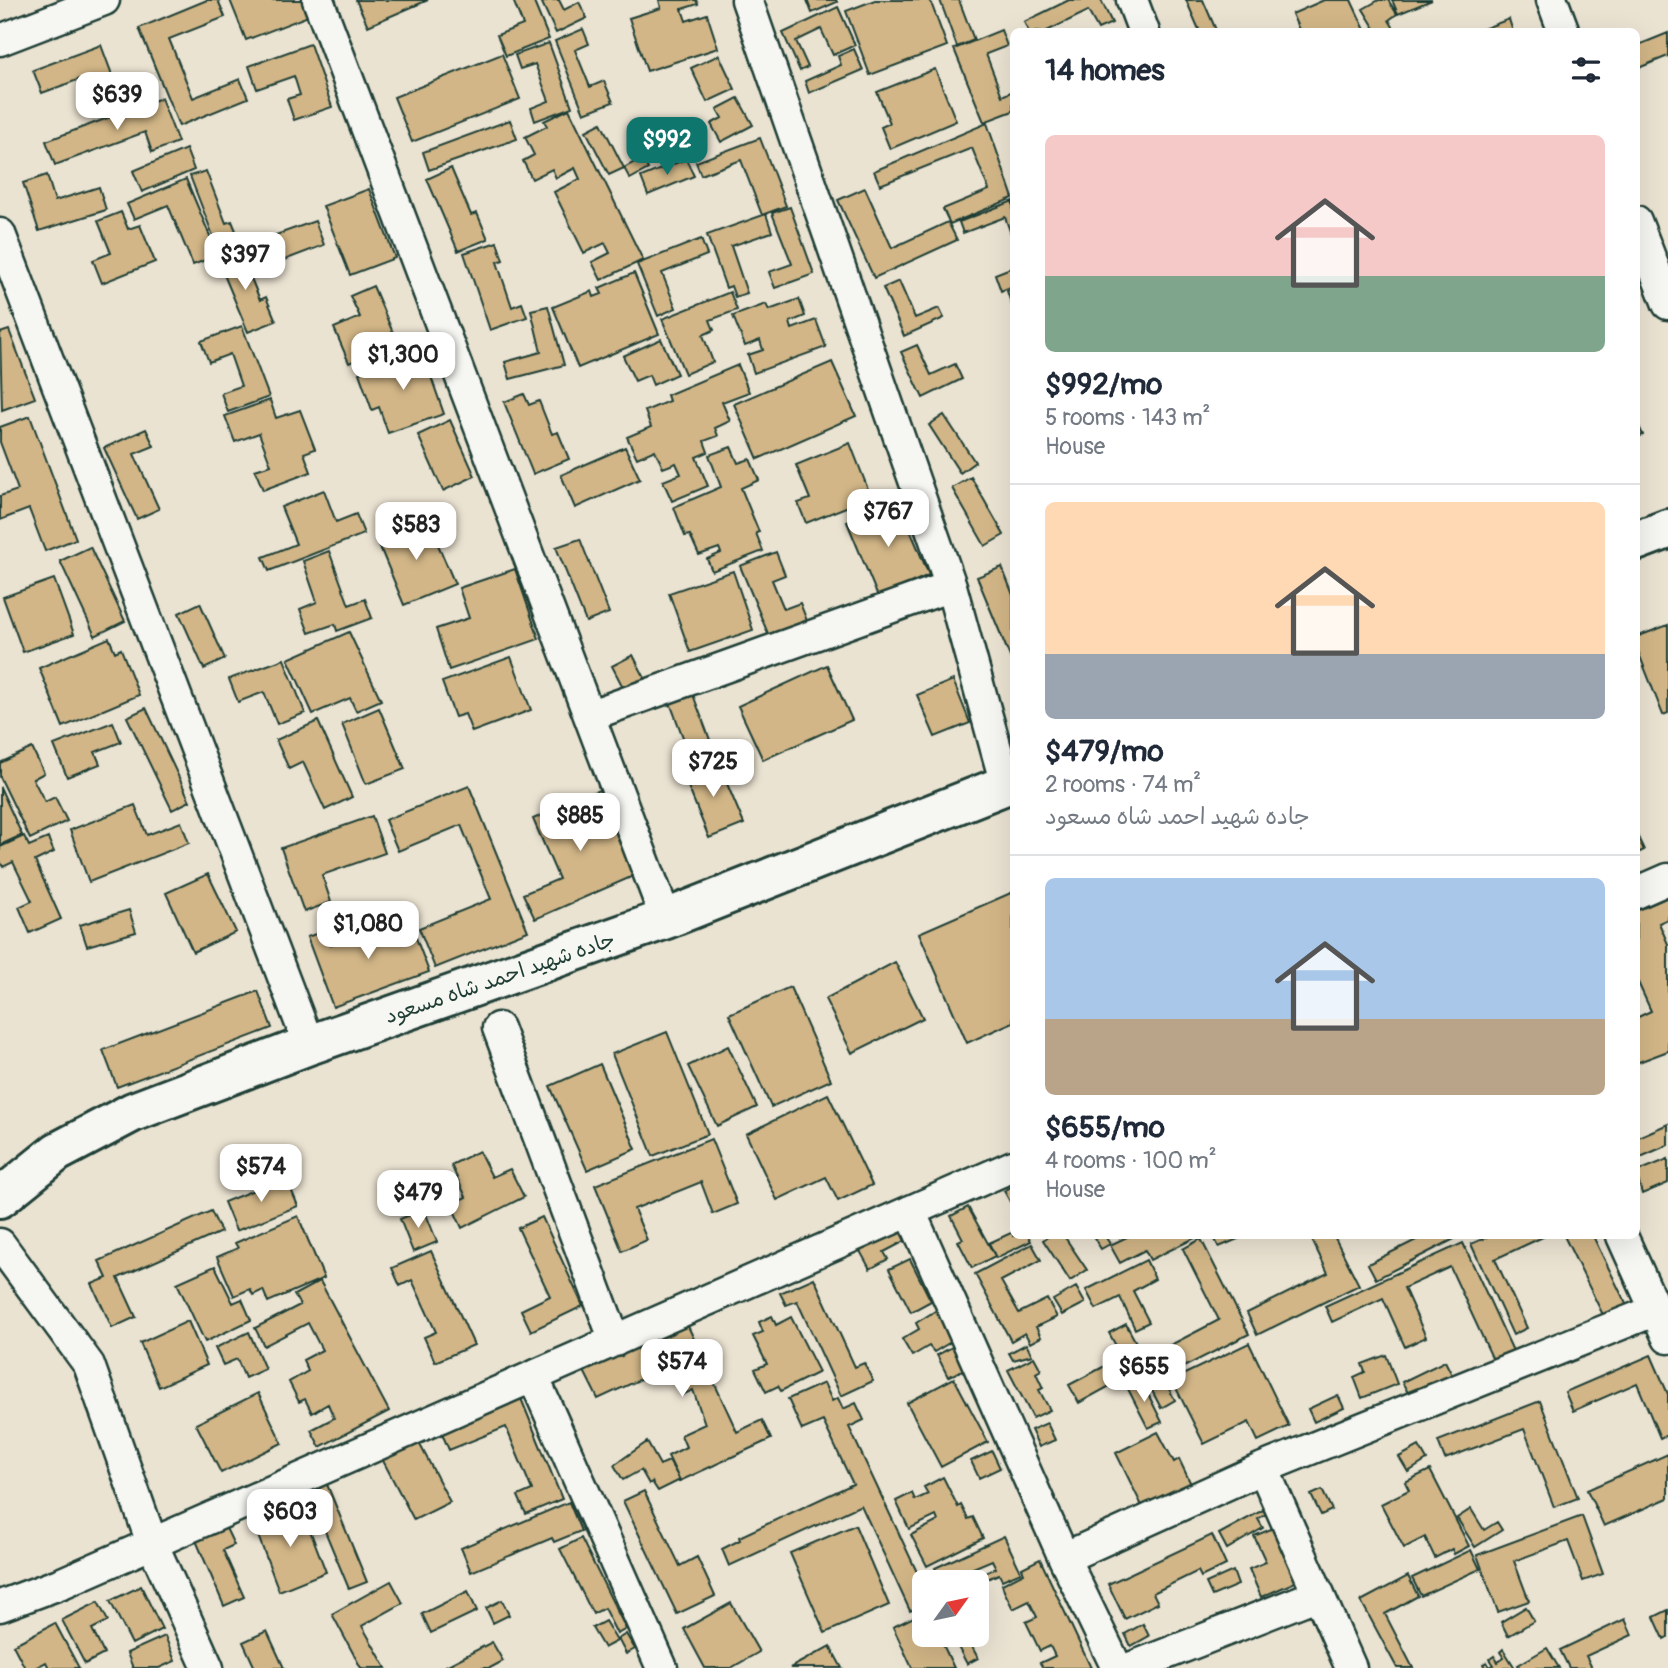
<!DOCTYPE html>
<html lang="en">
<head>
<meta charset="utf-8">
<style>
  :root { --surface:#fff; --page:#f6f6f7; --text:#1f2937; --muted:#747a83; --line:#e0e1e3; --accent:#0f766e }
  body { margin:0; font-family:Pangolin,"Playpen Sans Arabic",sans-serif; background:var(--page); color:var(--text); height:100vh; display:flex; flex-direction:column; font-size:26px; white-space:nowrap }
  * { box-sizing:border-box; margin:0 }
  p { font-size:23px; color:var(--muted) }
  .icon { flex:none; width:38px; height:38px; fill:none; stroke:currentColor; stroke-width:2; stroke-linecap:round; stroke-linejoin:round }
  .map { position:relative; flex:1; overflow:hidden }
  .sheet { position:absolute; left:1010px; top:28px; width:630px; height:1211px; display:flex; flex-direction:column; background:var(--surface); border-radius:10px; box-shadow:0 7px 28px #0002 }
  .sheet>* { flex:none }
  .needle { width:46px; rotate:57deg }
  .controls { position:absolute; left:912px; top:1570px; display:grid; gap:14px }
  .controls a { display:grid; place-items:center; width:77px; height:77px; border-radius:10px; background:var(--surface); box-shadow:0 7px 28px #0002; font-size:35px }
  .price { position:absolute; translate:-50% -60px; padding:0 16px; border-radius:14px; background:#fff; color:#222; font-size:23px; line-height:46px; filter:drop-shadow(0 2px 4px #0008) }
  .price::after { content:''; position:absolute; left:50%; top:42px; width:21px; height:16px; margin-left:-10px; background:inherit; clip-path:polygon(0 0,100% 0,50% 100%) }
  .price.active { background:var(--accent); color:#fff }
  ul { padding:0; list-style:none }
  li { display:grid; align-content:center; gap:14px; height:371px; padding:0 35px }
  li+li { border-top:2px solid var(--line) }
  li span { display:grid; place-items:center; height:217px; border-radius:10px; color:#555 }
  li>.icon { margin-inline-start:auto }
  span .icon { width:126px; height:126px; fill:#fffc; stroke-width:1 }
  li b { font-size:30px }
  h2 { display:flex; justify-content:space-between; align-items:center; height:84px; padding:0 35px; font-size:30px }
  .map>svg:first-child { display:block }
  .building { fill:#d2b687; stroke:#1f3d34; stroke-width:2 }
  .lines { fill:none; stroke-linecap:round; stroke-linejoin:round }
  .minor-casing { stroke:#1f3d34; stroke-width:35 }
  .secondary-casing { stroke:#1f3d34; stroke-width:44 }
  .minor { stroke:#f6f6f2; stroke-width:30 }
  .secondary { stroke:#f6f6f2; stroke-width:38 }
  .labels { text-anchor:middle; dominant-baseline:central; stroke-width:5; stroke-linejoin:round; paint-order:stroke }
  .street-label { font-size:21px; fill:#1f3d34; stroke:#f6f6f2 }
</style>
</head>
<body>
<div class="map">
<svg width="1668" height="1668" viewBox="0 0 1668 1668">
  <rect width="100%" height="100%" fill="#ebe3d2"/>
  <filter id="ink" filterUnits="userSpaceOnUse"><feTurbulence type="fractalNoise" baseFrequency=".0143" numOctaves="2"/><feDisplacementMap in="SourceGraphic" scale="14" xChannelSelector="R" yChannelSelector="G"/><feConvolveMatrix kernelMatrix="1 2 1 2 8 2 1 2 1" color-interpolation-filters="sRGB"/></filter>
  <g filter="url(#ink)">
    <!-- building -->
    <path class="building" d="M207,0H218L225,17L169,39L193,98L240,79L248,98L179,126L139,28Z
      M230,0H305L311,15L246,40Z
      M356,0H428L368,26Z
      M513,0H533L549,39L506,56L497,35L523,25Z
      M548,0H559L564,10L579,2L587,18L556,33L542,3Z
      M659,0H696L698,4L682,9L686,21L707,14L718,48L647,71L629,18L661,8Z
      M807,0H836L837,2L812,13Z
      M875,0H930L947,46L870,75L846,11Z
      M940,0H959L974,40L957,47Z
      M1069,0H1101L1112,23L1098,29L1088,11L1045,32H1029L1024,22Z
      M1186,0H1203L1216,30L1200,32Z
      M1324,0H1351L1366,32H1300L1292,14Z
      M1379,0H1388L1397,14L1389,20L1396,32H1377L1363,9Z
      M1392,0H1432L1398,14Z
      M838,7L855,45L833,55L821,29L796,41L808,67L800,71L783,33Z
      M1509,19L1513,32H1475Z
      M583,29L589,44L575,50L590,87L604,81L613,102L584,113L555,41Z
      M1001,30L1007,46L986,54L1002,96L1013,91V111L984,122L954,49Z
      M1668,33V56L1636,69V46Z
      M549,43L572,107L535,121L531,108L549,101L535,64L520,69L515,55Z
      M310,44L332,107L294,120L287,99L300,95L294,76L257,89L249,66Z
      M101,45L121,99L92,110L80,79L42,93L33,70Z
      M854,49L863,70L809,93L805,81L841,65L838,56Z
      M502,54L520,99L412,142L394,97Z
      M719,55L735,89L707,102L691,68Z
      M935,69L956,121L890,149L881,127L890,123L877,92Z
      M161,98L178,142L152,152L145,132L55,165L46,141Z
      M738,98L753,125L721,142L711,124L722,118L717,109Z
      M569,109L643,260L601,280L592,262L610,253L605,243L584,253L554,192L580,179L575,168L556,178L552,169L532,179L523,161L534,155L525,137L547,126L544,121Z
      M510,120L517,139L429,170L423,152Z
      M601,123L624,168L609,175L586,131Z
      M987,123L1013,198L950,224L943,209L989,190L972,148L880,185L874,171Z
      M760,138L786,206L762,215L741,160L701,175L696,162Z
      M186,149L194,170L142,192L133,171Z
      M642,158L648,169L630,179L624,168Z
      M686,159L694,176L648,195L641,177Z
      M451,168L471,215L477,213L488,239L458,251L427,179Z
      M206,171L226,223L232,221L241,243L219,251L190,176Z
      M47,175L55,201L99,187L106,210L39,231L23,183Z
      M186,179L218,255L193,265L168,205L134,219L127,204Z
      M865,188L892,248L948,222L957,240L874,278L838,200Z
      M369,189L395,258L350,275L323,206Z
      M1013,201V240L1005,217L963,233L959,222Z
      M790,207L814,274L775,288L769,272L792,264L772,213Z
      M121,212L128,229L140,225L155,262L102,283L93,260L111,253L98,221Z
      M766,214L772,232L731,246L747,293L735,297L731,286L726,288L707,235Z
      M315,221L324,245L266,267L256,242Z
      M701,239L707,255L662,273L676,308L658,316L637,264Z
      M497,242L503,260L497,262L512,307L522,303L527,317L490,330L464,253Z
      M239,249L260,300L266,297L276,321L248,332L217,258Z
      M1013,267V286L1001,291L995,274Z
      M634,273L659,334L578,368L553,307L592,291L594,297L602,294L599,288Z
      M899,281L915,318L939,308L944,318L904,336L883,288Z
      M373,286L397,342L349,363L334,328L360,317L350,296Z
      M1013,289V302L1011,303L1007,291Z
      M730,292L737,310L710,320L714,330L703,335L713,362L685,374L662,319Z
      M799,299L805,316L790,322L792,329L816,320L826,347L754,373L748,355L763,350L760,340L745,346L733,316L766,304L769,310Z
      M548,306L564,365L510,379L505,362L541,352L531,310Z
      M242,326L269,397L228,412L221,393L241,386L230,354L209,362L201,341Z
      M9,330L35,398L2,410L0,333Z
      M661,339L677,374L653,385L649,375L635,381L623,356Z
      M917,345L931,375L955,364L962,379L923,398L901,352Z
      M422,351L444,414L388,433L379,407L372,410L359,373Z
      M832,362L856,416L758,459L734,404Z
      M738,365L749,392L722,402L730,421L715,428L718,436L704,441L708,452L696,457L708,486L672,501L663,481L681,474L676,463L663,468L655,450L637,458L627,437L651,427L645,411L669,401L667,395Z
      M524,394L529,405L539,401L552,434L558,432L569,459L533,474L504,402Z
      M270,400L276,418L300,410L315,449L304,453L311,472L263,490L255,470L271,465L259,433L235,442L225,416Z
      M944,415L975,462L960,473L929,425Z
      M30,416L76,539L45,551L29,509L0,520V496L18,490L0,442V427Z
      M450,420L475,476L443,491L418,435Z
      M1636,420L1643,435L1636,438Z
      M146,429L154,446L134,454L159,509L137,519L104,448Z
      M850,443L871,497L806,523L798,503L810,499L796,465Z
      M625,447L640,479L575,508L561,475Z
      M731,447L738,463L750,459L759,480L741,488L759,532L756,533L763,551L712,571L707,559L721,553L719,548L699,555L690,535L685,536L674,507L721,487L709,455Z
      M971,477L1004,535L985,546L952,488Z
      M324,490L336,522L356,514L364,534L269,571L263,557L296,544L281,507Z
      M898,501L929,575L878,597L847,522Z
      M427,519L455,584L404,605L377,540Z
      M580,539L609,613L586,622L556,547Z
      M90,547L125,621L95,636L60,561Z
      M329,551L349,605L365,599L372,618L337,631L335,624L309,633L300,609L317,602L303,561Z
      M776,552L785,575L772,580L784,609L800,603L809,626L771,641L740,566Z
      M1002,567L1013,595V664L977,577Z
      M515,569L539,639L449,670L436,629L469,618L459,588Z
      M733,571L753,630L690,652L669,593Z
      M54,579L74,634L23,652L3,597Z
      M200,603L225,659L204,669L179,613Z
      M1668,625V713L1663,715L1636,646V637Z
      M349,632L381,700L356,711L350,698L313,714L288,659Z
      M109,638L115,652L121,649L139,695L63,727L39,668Z
      M633,655L648,684L627,695L612,666Z
      M511,657L531,710L472,732L465,714L455,717L442,682Z
      M284,659L305,713L277,724L264,692L238,702L229,679Z
      M827,665L852,720L763,760L738,706Z
      M953,680L970,723L935,737L917,695Z
      M692,692L710,740L687,748L669,700Z
      M146,708L190,801L172,810L127,717Z
      M379,708L405,769L366,784L342,724Z
      M318,721L352,797L325,810L303,762L289,769L276,740Z
      M113,722L121,742L95,752L100,764L67,777L54,745Z
      M32,748L44,773L33,779L45,802L55,797L67,821L30,839L0,777V763Z
      M717,760L744,824L709,838L683,774Z
      M469,786L528,931L435,968L419,928L491,899L461,825L398,851L385,820Z
      M0,787L22,835L0,845Z
      M601,789L638,874L535,919L523,894L559,879L533,819Z
      M135,805L147,835L181,822L189,843L89,882L70,830Z
      M372,816L385,853L322,875L331,902L304,912L281,848Z
      M1636,833L1644,850L1636,854Z
      M24,836L29,846L48,838L54,852L35,861L61,919L30,933L19,907L32,901L13,862L3,867L0,861V847Z
      M208,874L236,932L193,952L166,893Z
      M1013,892V1022L967,1043L919,933Z
      M1668,897V919L1659,923L1668,944V1051L1636,1063V1018L1651,1011L1636,978V911Z
      M129,910L136,932L87,946L80,925Z
      M408,917L429,972L333,1007L307,937L324,931L330,945Z
      M895,962L923,1018L852,1053L825,999Z
      M790,987L831,1080L771,1107L729,1014Z
      M258,991L272,1028L117,1087L103,1050Z
      M667,1032L708,1134L653,1156L612,1054Z
      M728,1046L757,1107L717,1126L688,1066Z
      M600,1064L636,1149L587,1170L550,1086Z
      M828,1094L872,1185L838,1201L826,1177L777,1200L746,1134Z
      M1668,1124V1145L1636,1159V1138Z
      M711,1139L737,1204L713,1214L701,1182L634,1209L647,1240L622,1251L595,1185Z
      M479,1151L492,1177L510,1169L524,1197L462,1228L451,1204L466,1197L451,1165Z
      M1668,1159V1183L1642,1194L1636,1172Z
      M286,1177L298,1206L236,1231L224,1202Z
      M1013,1186V1207L1004,1191Z
      M968,1207L995,1256L972,1268L958,1241L963,1239L951,1216Z
      M424,1209L437,1242L413,1252L400,1219Z
      M211,1211L221,1232L118,1278L136,1317L112,1328L92,1284L107,1278L99,1261Z
      M298,1216L324,1278L268,1302L263,1290L253,1295L250,1289L234,1296L217,1257L238,1248L235,1243Z
      M542,1217L583,1306L531,1331L521,1310L550,1296L518,1228Z
      M899,1229L905,1241L884,1252L888,1259L870,1269L860,1251Z
      M1013,1232V1236H1028L1031,1241L996,1258L989,1243Z
      M1049,1236H1064L1087,1270L1070,1281L1043,1240Z
      M1093,1236H1105L1110,1244L1101,1249Z
      M1129,1236H1199L1150,1260L1145,1250L1120,1263L1110,1245Z
      M1213,1236H1245L1219,1247Z
      M1310,1236H1334L1359,1285L1257,1335L1247,1313L1328,1273Z
      M1424,1236L1458,1237L1376,1279L1368,1264Z
      M1489,1236H1545L1495,1259L1527,1328L1513,1335L1471,1244Z
      M1564,1236H1593L1627,1306L1604,1317Z
      M1201,1239L1249,1334L1170,1374L1159,1351L1219,1320L1183,1249Z
      M1463,1243L1514,1353L1494,1362L1450,1267L1404,1288L1426,1337L1405,1347L1383,1298L1332,1322L1325,1306Z
      M1032,1244L1041,1260L1001,1281L1019,1313L1047,1299L1057,1317L1036,1327L1041,1337L1030,1343L1025,1333L1011,1341L975,1274Z
      M431,1251L474,1345L435,1362L424,1337L436,1332L412,1280L400,1286L392,1268Z
      M910,1259L931,1301L911,1312L889,1269Z
      M1146,1260L1155,1279L1133,1291L1149,1322L1135,1329L1120,1297L1096,1309L1086,1290Z
      M215,1266L233,1303L242,1299L251,1320L205,1342L177,1283Z
      M814,1278L855,1367L864,1363L873,1381L841,1396L797,1301L786,1305L780,1293Z
      M320,1281L389,1411L320,1447L311,1430L334,1418L328,1404L312,1413L305,1399L299,1402L289,1382L308,1371L303,1360L322,1350L308,1323L264,1346L255,1328L300,1305L294,1295Z
      M1076,1287L1085,1303L1062,1315L1053,1300Z
      M943,1306L954,1340L934,1352L929,1346L912,1356L902,1339L919,1329L916,1323Z
      M772,1316L776,1325L791,1317L819,1372L781,1391L778,1386L766,1392L755,1369L767,1364L753,1336L763,1332L759,1322Z
      M188,1321L207,1365L159,1387L140,1343Z
      M687,1324L737,1432L762,1420L771,1439L680,1481L668,1456L686,1447L681,1435L705,1424L693,1390L682,1395L669,1366L598,1399L584,1371Z
      M1126,1324L1148,1365L1079,1403L1069,1385L1122,1357L1109,1333Z
      M249,1332L265,1369L245,1378L237,1359L223,1365L215,1348Z
      M1249,1343L1289,1426L1258,1441L1249,1422L1204,1444L1172,1380Z
      M1026,1344L1032,1355L1013,1360L1009,1353Z
      M954,1346L965,1369L948,1377L937,1355Z
      M1386,1355L1397,1384L1362,1398L1354,1377L1365,1372L1362,1364Z
      M1651,1355L1668,1394V1435L1660,1438L1637,1383L1573,1411L1565,1392Z
      M1034,1357L1041,1370L1036,1373L1043,1388L1039,1390L1050,1410L1033,1418L1008,1370Z
      M1445,1361L1454,1379L1412,1400L1402,1382Z
      M1161,1374L1175,1400L1161,1408L1147,1381Z
      M954,1378L988,1442L941,1467L907,1403Z
      M1141,1380L1162,1422L1148,1428L1127,1387Z
      M824,1383L832,1401L838,1398L843,1409L856,1403L864,1420L849,1427L924,1587V1605L910,1611L861,1505L729,1566L722,1549L740,1540L739,1537L853,1484L823,1421L802,1430L788,1399Z
      M258,1393L282,1443L221,1473L196,1424Z
      M1338,1395L1344,1408L1314,1422L1308,1409Z
      M520,1396L562,1499L526,1514L518,1496L532,1490L506,1427L449,1450L440,1429Z
      M1540,1401L1578,1498L1554,1507L1524,1429L1445,1459L1438,1441Z
      M1047,1423L1055,1440L1039,1447L1031,1430Z
      M1158,1432L1174,1462L1179,1459L1191,1484L1143,1508L1116,1453Z
      M416,1437L450,1502L414,1520L380,1455Z
      M647,1442L660,1465L669,1461L680,1480L658,1491L652,1482L649,1484L641,1470L623,1480L614,1465Z
      M1419,1446L1427,1460L1408,1472L1399,1457Z
      M992,1451L1000,1468L979,1478L971,1461Z
      M1668,1454V1498L1604,1526L1587,1490Z
      M1430,1470L1469,1546L1454,1554L1452,1549L1435,1558L1425,1537L1404,1548L1381,1504L1409,1490L1405,1482Z
      M943,1477L958,1507L961,1505L968,1519L973,1517L983,1538L927,1566L911,1535L938,1521L936,1516L909,1529L896,1501L912,1493L915,1500L928,1494L924,1487Z
      M326,1482L367,1582L349,1589L308,1490Z
      M1322,1490L1332,1510L1321,1515L1311,1495Z
      M644,1491L680,1566L697,1557L715,1596L677,1614L623,1501Z
      M569,1502L581,1531L554,1542L552,1538L471,1572L461,1548Z
      M301,1507L326,1572L279,1591L254,1525Z
      M1471,1509L1484,1530L1497,1522L1502,1530L1475,1547L1457,1518Z
      M1263,1510L1266,1514L1258,1519L1263,1528L1227,1549L1219,1534Z
      M1582,1516L1603,1574L1583,1581L1568,1541L1514,1561L1529,1601L1498,1612L1477,1555Z
      M855,1525L889,1605L825,1633L790,1553Z
      M225,1526L234,1545L223,1550L244,1597L224,1606L195,1538Z
      M1276,1527L1300,1580L1261,1597L1249,1569L1266,1562L1254,1536Z
      M1212,1535L1226,1565L1201,1577L1198,1571L1153,1593L1158,1603L1125,1619L1108,1584Z
      M1004,1536L1021,1572L1002,1580L999,1574L987,1579L985,1573L996,1568L992,1560L973,1568L983,1590L976,1593V1582H942L935,1568Z
      M581,1538L626,1629L617,1634L604,1608L593,1614L560,1549Z
      M1471,1550L1480,1569L1421,1596L1412,1578Z
      M1040,1559L1091,1668H1043L1040,1663L1055,1656L1050,1646L1040,1651L1026,1622L1037,1617L1029,1601L1013,1609L1004,1591L1002,1584L1024,1573L1022,1568Z
      M1233,1571L1238,1585L1212,1596L1206,1583Z
      M1408,1576L1418,1596L1385,1614L1413,1668H1397L1361,1601Z
      M391,1581L403,1603L362,1626L386,1668H361L332,1614Z
      M141,1586L162,1629L132,1644L110,1601Z
      M468,1591L477,1611L431,1633L422,1614Z
      M502,1600L509,1615L493,1623L486,1608Z
      M98,1602L108,1621L92,1629L104,1654L85,1664L62,1620Z
      M731,1603L759,1652L731,1668H705L684,1629Z
      M1526,1607L1534,1621L1508,1636L1501,1622Z
      M1668,1610V1637L1664,1639L1654,1617Z
      M924,1612V1634H938L954,1668H912L893,1627Z
      M1625,1619L1632,1635L1586,1656L1592,1668H1569L1560,1650Z
      M605,1621L617,1641L604,1648L592,1628Z
      M55,1623L79,1668H49L46,1662L35,1668H25L13,1645Z
      M1143,1624L1149,1636L1131,1646L1125,1634Z
      M267,1631L284,1668H255L243,1642Z
      M626,1634L635,1649L626,1654L618,1639Z
      M951,1634H965L978,1658L967,1664Z
      M165,1636L175,1661L159,1668H133L127,1653Z
      M492,1642L503,1661L490,1668H442Z
      M830,1646L842,1668H790Z
      M1547,1648L1559,1668H1520L1518,1665Z
      M1503,1649L1515,1668H1485L1483,1664L1487,1662L1490,1667L1494,1665L1490,1659L1494,1656L1498,1662L1504,1658L1500,1652Z"/>
    <g class="lines">
      <defs>
        <path id="minor" d="M318,0L666,919
          M747,0L951,586L1006,785
          M1132,0L1144,32
          M1552,0L1564,32
          M0,40L104,0
          M1636,221L1668,304
          M0,234L309,1045
          M591,715L951,586
          M1636,893L1668,879
          M498,1028L615,1341
          M910,1211L1064,1558L1117,1668
          M1622,1236L1668,1338
          M0,1244L89,1365L152,1543L208,1668
          M533,1376L662,1668
          M1263,1468L1351,1668
          M1064,1558L1263,1468L1656,1310
          M0,1606L62,1583L1013,1166
          M1130,1668L1319,1594"/>
        <path id="secondary" d="M1636,541L1668,529
          M0,1198L57,1152L133,1112L309,1045L666,919L1013,782"/>
      </defs>
      <!-- minor casing -->
      <use href="#minor" class="minor-casing"/>
      <!-- secondary casing -->
      <use href="#secondary" class="secondary-casing"/>
      <!-- minor -->
      <use href="#minor" class="minor"/>
      <!-- secondary -->
      <use href="#secondary" class="secondary"/>
    </g>
  </g>
  <g class="labels">
    <!-- street labels -->
    <g class="street-label">
      <text transform="translate(500 978) rotate(-19)">جاده شهيد احمد شاه مسعود</text>
    </g>
  </g>
</svg>
<div class="controls">
<a><svg class="needle" viewBox="-14 -14 28 28"><path d="M0-13l5 13h-10z" fill="#e53935"/><path d="M0 13l5-13h-10z" fill="#747a83"/></svg></a>
</div>
<b class="price" style="left:117px;top:132px">$639</b>
<b class="price active" style="left:667px;top:177px">$992</b>
<b class="price" style="left:245px;top:292px">$397</b>
<b class="price" style="left:403px;top:392px">$1,300</b>
<b class="price" style="left:888px;top:549px">$767</b>
<b class="price" style="left:416px;top:562px">$583</b>
<b class="price" style="left:713px;top:799px">$725</b>
<b class="price" style="left:580px;top:853px">$885</b>
<b class="price" style="left:368px;top:961px">$1,080</b>
<b class="price" style="left:261px;top:1204px">$574</b>
<b class="price" style="left:418px;top:1230px">$479</b>
<b class="price" style="left:682px;top:1399px">$574</b>
<b class="price" style="left:1144px;top:1404px">$655</b>
<b class="price" style="left:290px;top:1549px">$603</b>
<section class="sheet">
<h2>14 homes<svg class="icon" aria-label="filters" viewBox="0 0 24 24"><path d="M4 7h16M4 17h16"/><circle cx="9" cy="7" r="2"/><circle cx="15" cy="17" r="2"/></svg></h2>
<ul>
<li><span style="background:linear-gradient(#f6c9c9 65%,#7fa58c 0)"><svg class="icon" aria-label="home" viewBox="0 0 24 24"><path d="M3 11l9-7 9 7M6 9v11h12V9"/></svg></span><div><b>$992/mo</b><p>5 rooms · 143 m²</p><p>House</p></div></li>
<li><span style="background:linear-gradient(#ffd9b3 70%,#9aa5b1 0)"><svg class="icon" aria-label="home" viewBox="0 0 24 24"><path d="M3 11l9-7 9 7M6 9v11h12V9"/></svg></span><div><b>$479/mo</b><p>2 rooms · 74 m²</p><p>جاده شهيد احمد شاه مسعود</p></div></li>
<li><span style="background:linear-gradient(#a9c7e8 65%,#b9a48a 0)"><svg class="icon" aria-label="home" viewBox="0 0 24 24"><path d="M3 11l9-7 9 7M6 9v11h12V9"/></svg></span><div><b>$655/mo</b><p>4 rooms · 100 m²</p><p>House</p></div></li>
</ul>
</section>
</div>
</body>
</html>
